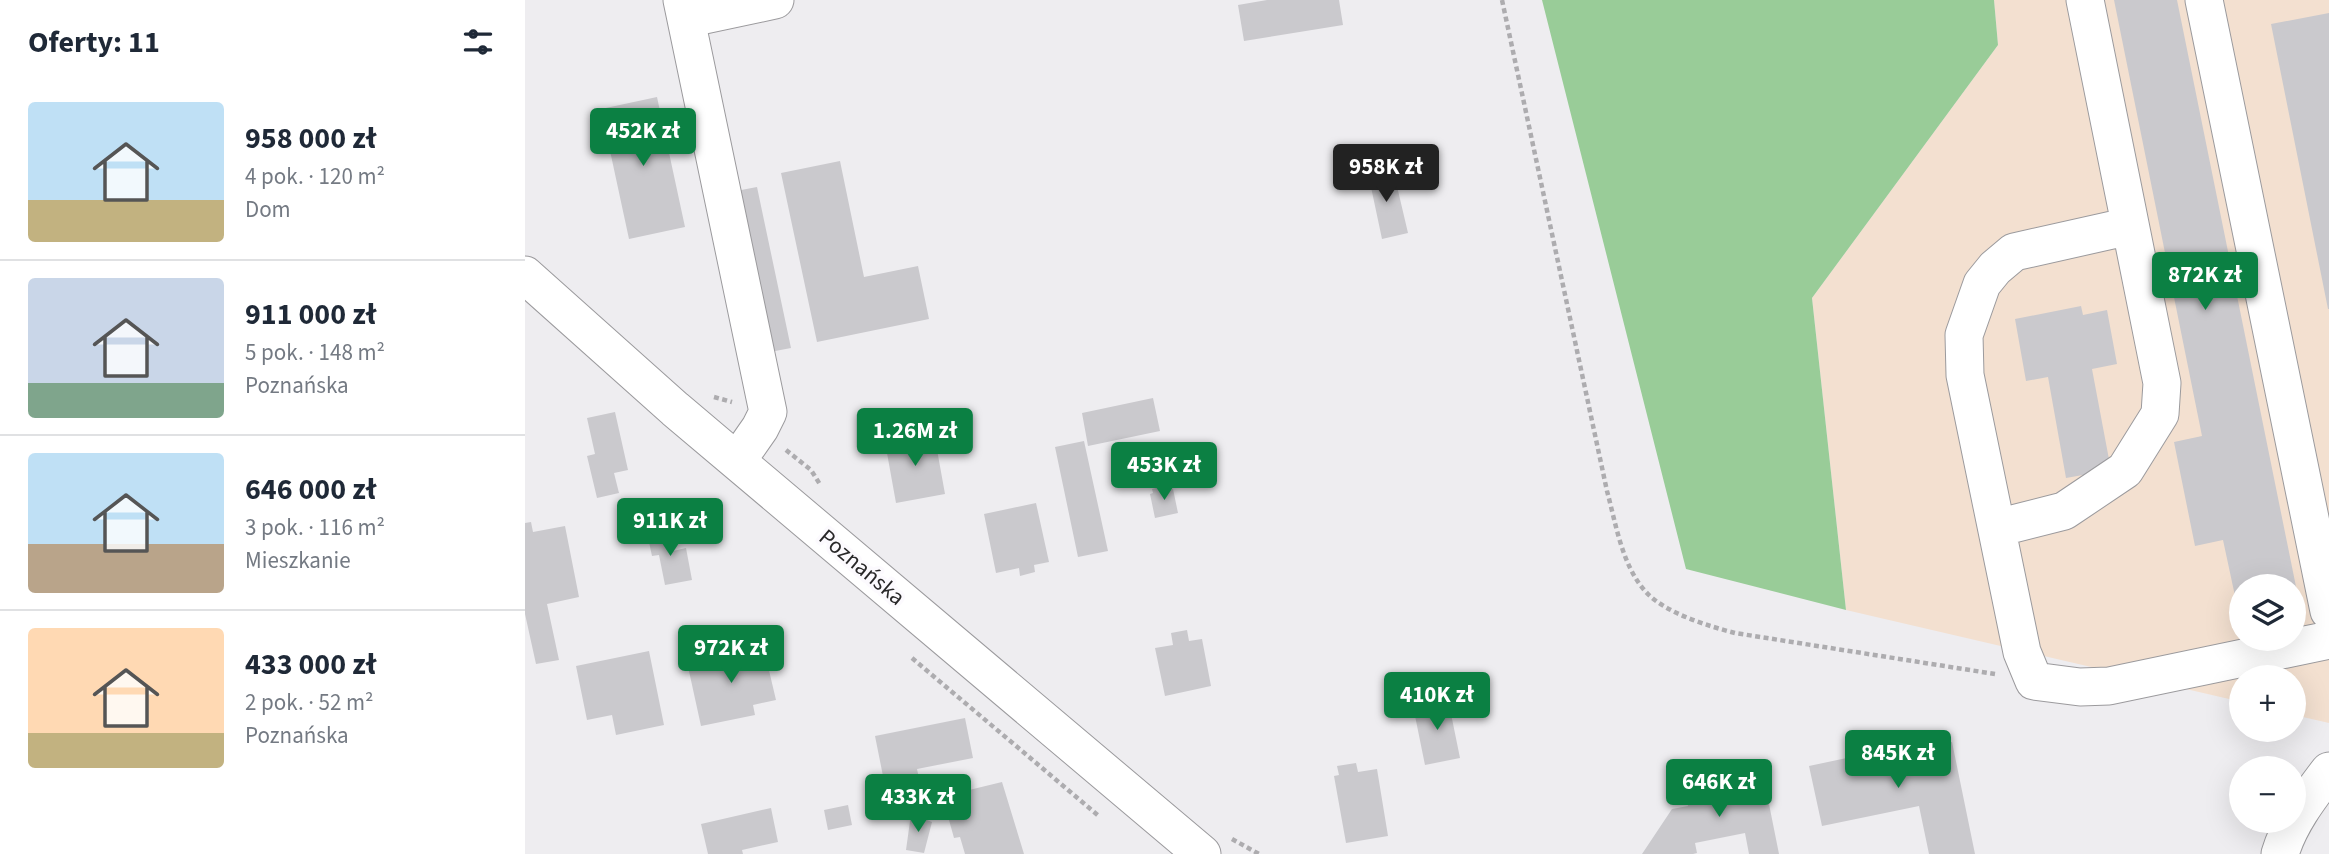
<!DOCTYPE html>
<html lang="pl">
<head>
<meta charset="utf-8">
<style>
  :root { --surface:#fff; --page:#f6f6f7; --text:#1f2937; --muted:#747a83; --line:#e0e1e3; --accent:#0b8043 }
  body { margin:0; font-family:"Source Sans 3",sans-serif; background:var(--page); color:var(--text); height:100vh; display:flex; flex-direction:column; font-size:26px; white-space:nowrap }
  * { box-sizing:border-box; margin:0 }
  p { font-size:23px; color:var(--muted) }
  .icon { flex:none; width:38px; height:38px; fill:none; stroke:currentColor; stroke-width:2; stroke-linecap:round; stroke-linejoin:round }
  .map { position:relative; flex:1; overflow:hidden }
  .details { display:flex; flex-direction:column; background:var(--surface); width:525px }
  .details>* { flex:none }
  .tools { position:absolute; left:1704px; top:574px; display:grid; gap:14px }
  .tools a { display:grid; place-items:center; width:77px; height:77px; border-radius:50%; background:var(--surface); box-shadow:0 7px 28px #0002; font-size:35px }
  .price { position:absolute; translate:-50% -60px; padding:0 16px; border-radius:7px; background:var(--accent); color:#fff; font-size:23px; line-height:46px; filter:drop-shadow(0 2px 4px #0008) }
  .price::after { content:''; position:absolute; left:50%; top:42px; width:21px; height:16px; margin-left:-10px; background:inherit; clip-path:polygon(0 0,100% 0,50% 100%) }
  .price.current { background:#222; color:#fff }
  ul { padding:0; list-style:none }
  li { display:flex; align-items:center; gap:21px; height:175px; padding:0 28px }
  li+li { border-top:2px solid var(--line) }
  li span { display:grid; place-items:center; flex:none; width:196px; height:140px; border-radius:7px; color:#555 }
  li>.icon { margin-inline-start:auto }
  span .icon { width:84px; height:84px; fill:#fffc; stroke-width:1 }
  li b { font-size:30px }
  h2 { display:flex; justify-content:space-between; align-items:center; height:84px; padding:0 28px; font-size:30px }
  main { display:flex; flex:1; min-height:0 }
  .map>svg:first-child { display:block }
  .industrial { fill:#f3e0d0; fill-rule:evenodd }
  .green { fill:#99cc98 }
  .building { fill:#cac9cd }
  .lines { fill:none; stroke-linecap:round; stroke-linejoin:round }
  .minor-casing { stroke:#9b9a9d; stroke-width:39 }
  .path { stroke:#adacaf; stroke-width:4.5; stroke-dasharray:5 3.5; stroke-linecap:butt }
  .minor { stroke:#fff; stroke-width:37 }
  .labels { text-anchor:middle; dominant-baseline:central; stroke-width:7; stroke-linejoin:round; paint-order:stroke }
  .street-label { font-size:23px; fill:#292829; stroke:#fcfafe }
</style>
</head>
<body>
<main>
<section class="details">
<h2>Oferty: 11<svg class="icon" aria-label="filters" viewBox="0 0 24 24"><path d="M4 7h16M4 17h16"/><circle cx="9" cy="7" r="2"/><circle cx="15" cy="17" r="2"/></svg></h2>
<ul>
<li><span style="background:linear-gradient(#bfe0f5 70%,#c2b280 0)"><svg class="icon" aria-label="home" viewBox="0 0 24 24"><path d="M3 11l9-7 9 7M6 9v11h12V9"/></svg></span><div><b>958 000 zł</b><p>4 pok. · 120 m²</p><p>Dom</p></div></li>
<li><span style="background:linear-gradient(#c9d6e8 75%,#7fa58c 0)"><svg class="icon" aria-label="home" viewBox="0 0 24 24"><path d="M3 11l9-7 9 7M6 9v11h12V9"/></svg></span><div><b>911 000 zł</b><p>5 pok. · 148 m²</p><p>Poznańska</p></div></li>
<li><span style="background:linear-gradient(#bfe0f5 65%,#b9a48a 0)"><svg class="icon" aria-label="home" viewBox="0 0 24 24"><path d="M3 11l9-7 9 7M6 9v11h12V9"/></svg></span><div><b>646 000 zł</b><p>3 pok. · 116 m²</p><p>Mieszkanie</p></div></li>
<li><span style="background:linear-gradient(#ffd9b3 75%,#c2b280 0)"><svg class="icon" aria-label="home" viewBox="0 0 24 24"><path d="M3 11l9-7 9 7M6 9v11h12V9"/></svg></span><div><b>433 000 zł</b><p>2 pok. · 52 m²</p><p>Poznańska</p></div></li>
</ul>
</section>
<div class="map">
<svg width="1804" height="854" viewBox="0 0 1804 854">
  <rect width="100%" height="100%" fill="#eeedf0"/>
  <!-- industrial -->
  <path class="industrial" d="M1469,0H1804V723L1769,715V677H1717V702L1321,610L1287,298L1473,45ZM1717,586H1769V639H1717Z"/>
  <!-- green -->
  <path class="green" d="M1017,0H1469L1473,45L1287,298L1321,610L1161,569Z"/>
  <!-- building -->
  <path class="building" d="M742,0H814L818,25L719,41L713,5Z
    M1589,0H1652L1780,631L1769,633V586H1717L1716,624L1698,540L1670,546L1649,442L1677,436Z
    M1804,13V309H1803L1746,24Z
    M132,97L160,227L104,239L76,109Z
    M315,161L339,277L393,266L404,319L292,342L256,173Z
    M847,164L852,186L871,182L883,233L857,239L846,187L840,189L834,166Z
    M232,187L266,348L245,352L211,191Z
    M1556,306L1558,315L1582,310L1592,364L1567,369L1586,470L1541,478L1523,377L1501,381L1490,319Z
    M628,398L635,431L563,446L557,413Z
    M90,412L103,470L89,473L94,493L72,498L62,456L70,454L62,418Z
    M409,433L420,494L371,503L360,442Z
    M559,441L583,551L553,557L530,447Z
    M644,485L645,490L648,489L653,513L630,518L625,494L628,493L627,489Z
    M511,503L524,562L509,565L510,572L495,576L494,568L471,573L459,514Z
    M6,522L8,532L40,526L54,597L22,604L34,660L11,664L0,614V523Z
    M144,529L148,551L161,548L167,580L140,585L134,555L127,556L122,533Z
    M662,630L664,641L677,639L686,686L640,696L630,648L648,645L646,633Z
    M238,645L251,700L228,705L230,715L176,726L162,662Z
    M124,651L139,725L91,735L87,715L62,720L51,666Z
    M923,699L935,758L900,765L888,706Z
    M440,718L448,758L392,769L395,783L367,789L365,775L358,776L350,736Z
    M1378,732L1383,751L1427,742L1450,854H1404L1394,806L1297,826L1284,766L1350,752L1347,738Z
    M831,763L833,772L852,769L863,836L821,843L809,776L814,775L812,766Z
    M1238,774L1254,854H1224L1220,833L1170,843L1172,853L1168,854H1117L1147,809L1163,806L1160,790Z
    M477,782L499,854H440L435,837L429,838L424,820L446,814L440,791Z
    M323,805L327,825L303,830L299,810Z
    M246,808L253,842L217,850L218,854H183L176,824Z
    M386,814L407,822L399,853L381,850Z"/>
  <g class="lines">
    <defs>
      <path id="minor" d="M157,0L243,412L235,428L212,461
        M1679,0L1804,611
        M161,19L250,0
        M1605,226L1489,252L1470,268L1457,284L1439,335L1440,375L1497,652L1509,681L1555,687L1584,686L1804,640
        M0,275L150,409L677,854
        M1472,528L1539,511L1600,470L1635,414L1637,383L1560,0
        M1755,854C1764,823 1785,796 1804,771"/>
    </defs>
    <!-- minor casing -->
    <use href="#minor" class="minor-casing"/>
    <!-- path -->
    <path class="path" d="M977,0L1082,491C1091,524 1097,566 1121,592C1140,613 1183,626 1210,633L1470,674
      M189,397L207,402
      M261,450L286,470L296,486
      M387,658L575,817
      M707,839L734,854"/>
    <!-- minor -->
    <use href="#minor" class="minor"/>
  </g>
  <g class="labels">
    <!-- street labels -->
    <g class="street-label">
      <text transform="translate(337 567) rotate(40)">Poznańska</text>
    </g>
  </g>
</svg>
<div class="tools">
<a><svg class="icon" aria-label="layers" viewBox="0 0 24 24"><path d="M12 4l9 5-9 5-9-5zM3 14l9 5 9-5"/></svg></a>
<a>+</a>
<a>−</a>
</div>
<b class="price" style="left:118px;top:168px">452K zł</b>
<b class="price current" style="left:861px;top:204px">958K zł</b>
<b class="price" style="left:1680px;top:312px">872K zł</b>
<b class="price" style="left:390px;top:468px">1.26M zł</b>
<b class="price" style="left:639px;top:502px">453K zł</b>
<b class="price" style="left:145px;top:558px">911K zł</b>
<b class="price" style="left:206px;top:685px">972K zł</b>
<b class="price" style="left:912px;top:732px">410K zł</b>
<b class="price" style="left:1373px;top:790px">845K zł</b>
<b class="price" style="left:1194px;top:819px">646K zł</b>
<b class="price" style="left:393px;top:834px">433K zł</b>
</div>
</main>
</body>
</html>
